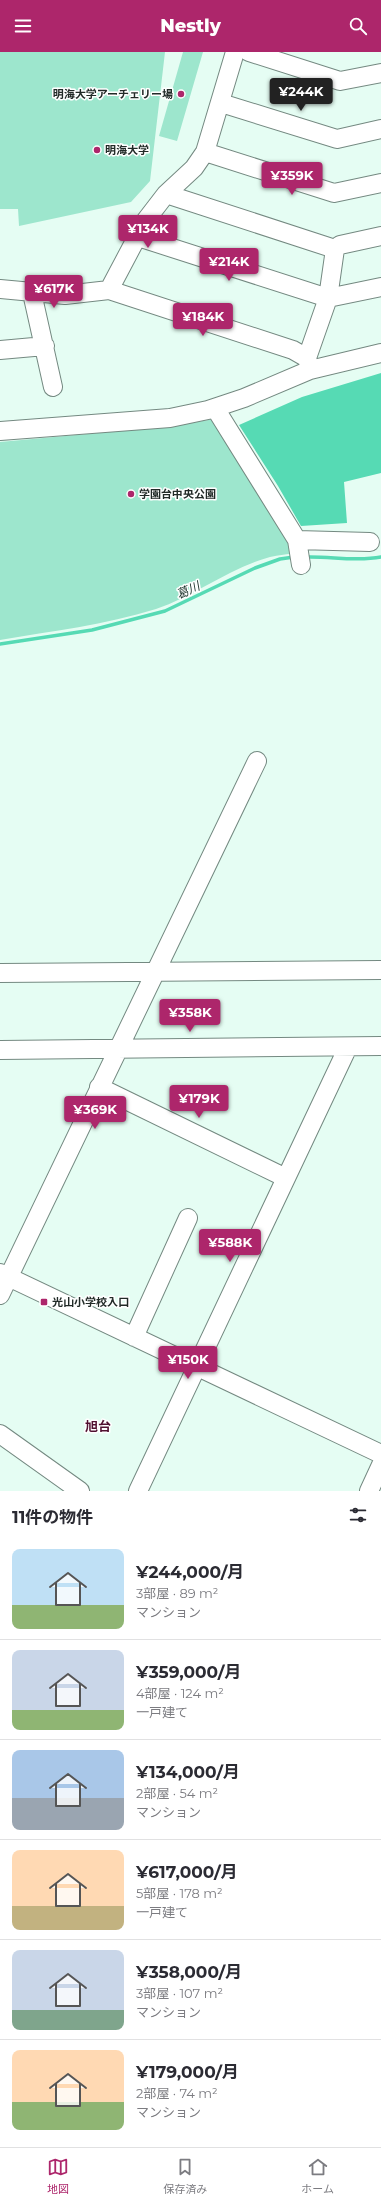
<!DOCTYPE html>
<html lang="ja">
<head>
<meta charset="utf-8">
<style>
  :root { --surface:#fff; --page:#f2f2f3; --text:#2b2b33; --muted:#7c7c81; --line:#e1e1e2; --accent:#ad266b }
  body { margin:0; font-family:Montserrat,"Noto Sans JP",sans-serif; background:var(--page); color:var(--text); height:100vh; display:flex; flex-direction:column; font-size:15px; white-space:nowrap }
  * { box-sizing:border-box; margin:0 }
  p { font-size:13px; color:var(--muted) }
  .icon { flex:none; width:22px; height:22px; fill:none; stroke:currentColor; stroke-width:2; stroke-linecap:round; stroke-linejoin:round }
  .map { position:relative; height:1439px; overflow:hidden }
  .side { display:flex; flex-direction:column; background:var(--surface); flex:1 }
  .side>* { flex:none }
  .price { position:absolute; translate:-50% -34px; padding:0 9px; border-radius:4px; background:var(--accent); color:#fff; font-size:13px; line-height:26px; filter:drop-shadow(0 1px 2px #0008) }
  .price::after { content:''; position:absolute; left:50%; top:24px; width:12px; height:9px; margin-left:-6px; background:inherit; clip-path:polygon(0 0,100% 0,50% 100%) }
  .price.on { background:#222; color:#fff }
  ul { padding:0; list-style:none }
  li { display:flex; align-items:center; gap:12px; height:100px; padding:0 12px }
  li+li { border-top:1px solid var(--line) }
  li span { display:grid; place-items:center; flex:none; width:112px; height:80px; border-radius:8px; color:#555 }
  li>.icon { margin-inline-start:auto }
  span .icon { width:48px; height:48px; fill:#fffc; stroke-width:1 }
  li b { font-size:17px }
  h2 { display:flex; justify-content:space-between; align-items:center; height:48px; padding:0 12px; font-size:17px }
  header { display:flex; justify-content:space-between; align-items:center; height:52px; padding:0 12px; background:var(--accent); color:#fff; font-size:18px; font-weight:800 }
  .tabs { display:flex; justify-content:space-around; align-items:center; height:56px; border-top:1px solid var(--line); background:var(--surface); font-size:11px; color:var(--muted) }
  .tabs a { display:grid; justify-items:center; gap:2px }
  .tabs .on { color:var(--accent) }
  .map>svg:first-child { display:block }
  .green { fill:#9de6cd }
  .water { fill:#56dab4 }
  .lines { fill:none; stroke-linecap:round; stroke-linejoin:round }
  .stream { stroke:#56dab4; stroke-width:3.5 }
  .minor-casing { stroke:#748981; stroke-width:20 }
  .minor { stroke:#fff; stroke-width:18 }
  .poi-dot { fill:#ad266b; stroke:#fff; stroke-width:1.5 }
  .labels { text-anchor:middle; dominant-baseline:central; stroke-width:3; stroke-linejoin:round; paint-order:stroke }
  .poi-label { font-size:11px; font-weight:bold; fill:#212a27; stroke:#fff; text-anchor:start }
  .water-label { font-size:12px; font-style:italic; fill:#193028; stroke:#fff }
  .quarter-label { font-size:13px; font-weight:bold; fill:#511131; stroke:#fff }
</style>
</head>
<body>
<header><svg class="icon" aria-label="menu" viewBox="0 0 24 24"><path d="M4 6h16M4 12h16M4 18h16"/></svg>Nestly<svg class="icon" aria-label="search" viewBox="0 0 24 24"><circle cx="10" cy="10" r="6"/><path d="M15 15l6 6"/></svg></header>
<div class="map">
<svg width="381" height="1439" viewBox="0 0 381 1439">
  <rect width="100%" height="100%" fill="#e5fdf3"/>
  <!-- green -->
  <path class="green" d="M0,0H165L150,129L131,150L19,174L18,157H0Z
    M183,0H203L177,89L159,84Z
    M214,367L297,501C288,502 278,503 270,505C229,516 195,544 156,557C105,573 52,579 0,588V390L174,374Z"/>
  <!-- water -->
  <path class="water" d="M381,321V421L344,430L347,471L301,474L278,434L239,373L302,345Z"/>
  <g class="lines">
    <!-- stream -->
    <path class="stream" d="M305,505C330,504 356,510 381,505
      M0,592L92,578L165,559L255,516L280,507L294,505"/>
    <defs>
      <path id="minor" d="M249,0L340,29L381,21
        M221,51L337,87L381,77
        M205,100L334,141L381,131
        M166,142L335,197
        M138,185L328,246L381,235
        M0,237L65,243L109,238L293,298L307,306
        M109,238L146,168L166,142L194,116L205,100L235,0
        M32,241L53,335
        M0,298L45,294
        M310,317L307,306L328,246L335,197L340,193L381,184
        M215,356L297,488L301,513
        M0,379L170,366L208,358L244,346L310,318L381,301
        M297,488L370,490
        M0,921L381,918
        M0,998L381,994
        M99,1035L286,1126
        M0,1221L381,1402
        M0,1243L257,709
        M134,1285L188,1166
        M0,1382L80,1439
        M138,1439L348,995
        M369,1439L381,1413"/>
    </defs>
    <!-- minor casing -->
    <use href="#minor" class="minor-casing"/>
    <!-- minor -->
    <use href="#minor" class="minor"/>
  </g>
  <!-- markers -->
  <g class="poi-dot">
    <circle cx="181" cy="42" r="4"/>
    <circle cx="97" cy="98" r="4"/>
    <circle cx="131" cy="442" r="4"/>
    <rect x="40" y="1246" width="8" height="8" rx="2"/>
  </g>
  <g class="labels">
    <!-- poi labels -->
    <g class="poi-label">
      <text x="173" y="42" text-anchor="end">明海大学アーチェリー場</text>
      <text x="105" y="98">明海大学</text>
      <text x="139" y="442">学園台中央公園</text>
      <text x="52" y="1250">光山小学校入口</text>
    </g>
    <!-- water labels -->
    <g class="water-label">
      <text transform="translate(188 538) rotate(-24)">葛川</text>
    </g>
    <!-- quarter labels -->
    <g class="quarter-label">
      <text x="98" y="1374">旭台</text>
    </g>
  </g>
</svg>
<b class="price on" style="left:301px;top:60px">¥244K</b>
<b class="price" style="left:292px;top:144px">¥359K</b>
<b class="price" style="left:148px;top:197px">¥134K</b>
<b class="price" style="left:229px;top:230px">¥214K</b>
<b class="price" style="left:54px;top:257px">¥617K</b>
<b class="price" style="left:203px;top:285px">¥184K</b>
<b class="price" style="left:190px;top:981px">¥358K</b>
<b class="price" style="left:199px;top:1067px">¥179K</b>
<b class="price" style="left:95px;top:1078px">¥369K</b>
<b class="price" style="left:230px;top:1211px">¥588K</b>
<b class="price" style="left:188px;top:1328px">¥150K</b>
</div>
<section class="side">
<h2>11件の物件<svg class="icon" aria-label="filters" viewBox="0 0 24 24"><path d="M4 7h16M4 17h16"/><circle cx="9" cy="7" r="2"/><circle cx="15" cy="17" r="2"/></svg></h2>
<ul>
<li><span style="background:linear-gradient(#bfe0f5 70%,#8fb573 0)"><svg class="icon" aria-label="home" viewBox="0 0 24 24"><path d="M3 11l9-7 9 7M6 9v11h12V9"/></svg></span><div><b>¥244,000/月</b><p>3部屋 · 89 m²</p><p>マンション</p></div></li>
<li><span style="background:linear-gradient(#c9d6e8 75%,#8fb573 0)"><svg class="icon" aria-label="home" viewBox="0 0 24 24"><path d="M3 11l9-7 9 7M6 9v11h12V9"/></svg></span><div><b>¥359,000/月</b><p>4部屋 · 124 m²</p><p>一戸建て</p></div></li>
<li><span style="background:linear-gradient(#a9c7e8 60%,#9aa5b1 0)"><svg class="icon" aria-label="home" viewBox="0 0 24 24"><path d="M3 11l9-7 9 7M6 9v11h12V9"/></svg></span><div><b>¥134,000/月</b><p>2部屋 · 54 m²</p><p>マンション</p></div></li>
<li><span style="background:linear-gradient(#ffd9b3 70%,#c2b280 0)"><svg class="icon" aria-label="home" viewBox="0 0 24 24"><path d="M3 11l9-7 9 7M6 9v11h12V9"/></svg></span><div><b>¥617,000/月</b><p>5部屋 · 178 m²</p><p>一戸建て</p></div></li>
<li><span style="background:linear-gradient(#c9d6e8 75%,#7fa58c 0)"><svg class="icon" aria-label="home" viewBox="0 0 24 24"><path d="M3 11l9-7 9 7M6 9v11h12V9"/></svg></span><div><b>¥358,000/月</b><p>3部屋 · 107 m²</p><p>マンション</p></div></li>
<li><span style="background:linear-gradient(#ffd9b3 65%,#8fb573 0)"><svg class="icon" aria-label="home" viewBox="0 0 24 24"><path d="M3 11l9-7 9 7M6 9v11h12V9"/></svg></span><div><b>¥179,000/月</b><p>2部屋 · 74 m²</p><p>マンション</p></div></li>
</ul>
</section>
<nav class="tabs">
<a class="on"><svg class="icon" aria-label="map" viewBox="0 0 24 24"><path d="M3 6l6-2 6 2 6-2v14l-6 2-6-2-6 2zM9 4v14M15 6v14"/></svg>地図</a>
<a><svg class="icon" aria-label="saved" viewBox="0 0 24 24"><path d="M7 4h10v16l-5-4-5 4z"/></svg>保存済み</a>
<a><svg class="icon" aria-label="home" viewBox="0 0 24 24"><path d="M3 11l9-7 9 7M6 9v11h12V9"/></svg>ホーム</a>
</nav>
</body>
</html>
